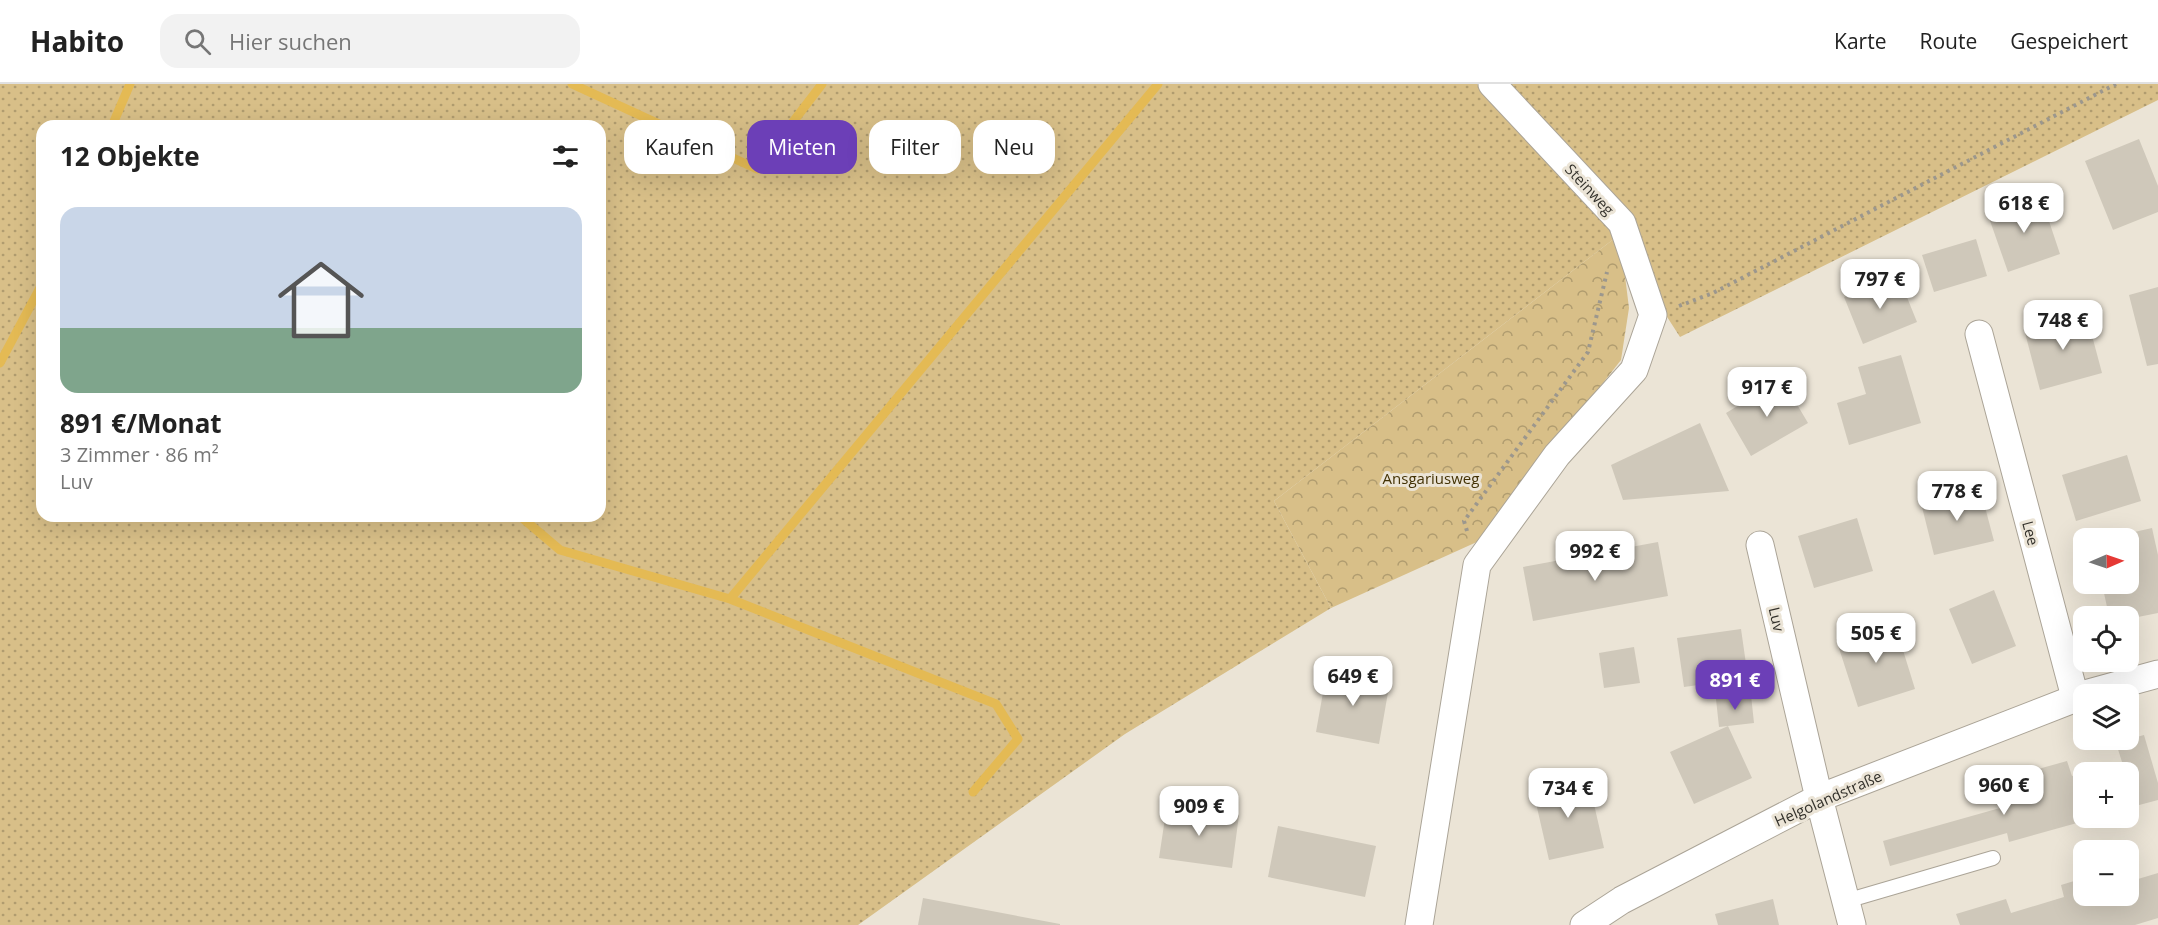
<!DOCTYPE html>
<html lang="de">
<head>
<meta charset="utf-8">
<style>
  :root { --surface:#fff; --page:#f2f2f2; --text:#222; --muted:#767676; --line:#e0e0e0; --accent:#6c3fb7 }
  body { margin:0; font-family:"Open Sans",sans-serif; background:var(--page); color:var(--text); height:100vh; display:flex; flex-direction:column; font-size:22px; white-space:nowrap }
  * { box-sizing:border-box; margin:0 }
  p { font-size:20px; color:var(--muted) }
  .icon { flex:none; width:33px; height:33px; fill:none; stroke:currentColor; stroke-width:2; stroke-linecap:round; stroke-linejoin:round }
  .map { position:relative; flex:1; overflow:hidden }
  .side { position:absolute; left:36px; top:36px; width:570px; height:402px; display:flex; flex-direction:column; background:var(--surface); border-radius:18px; box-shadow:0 6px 24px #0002 }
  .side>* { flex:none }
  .hud { position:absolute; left:624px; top:36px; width:570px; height:54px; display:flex; gap:12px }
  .needle { width:39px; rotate:88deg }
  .fabs { position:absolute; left:2073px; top:444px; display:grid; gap:12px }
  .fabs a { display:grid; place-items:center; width:66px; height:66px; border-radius:12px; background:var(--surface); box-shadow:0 6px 24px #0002; font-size:30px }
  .price { position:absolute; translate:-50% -51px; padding:0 14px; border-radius:12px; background:#fff; color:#222; font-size:20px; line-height:39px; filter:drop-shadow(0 2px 3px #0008) }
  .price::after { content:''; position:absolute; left:50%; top:36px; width:18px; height:14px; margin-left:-9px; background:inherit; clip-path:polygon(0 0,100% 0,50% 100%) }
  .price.current { background:var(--accent); color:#fff }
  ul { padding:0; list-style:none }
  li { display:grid; align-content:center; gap:12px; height:318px; padding:0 24px }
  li+li { border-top:2px solid var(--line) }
  li span { display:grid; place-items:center; height:186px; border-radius:18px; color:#555 }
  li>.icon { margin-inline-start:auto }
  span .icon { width:108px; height:108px; fill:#fffc; stroke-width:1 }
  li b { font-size:26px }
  h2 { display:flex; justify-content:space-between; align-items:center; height:72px; padding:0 24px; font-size:26px }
  .chip { padding:0 21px; border-radius:18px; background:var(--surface); box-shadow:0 6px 24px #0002; font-size:21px; line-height:54px }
  .chip.current { background:var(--accent); color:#fff }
  header { display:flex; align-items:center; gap:36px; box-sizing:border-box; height:84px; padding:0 30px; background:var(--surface); border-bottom:2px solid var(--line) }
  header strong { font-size:28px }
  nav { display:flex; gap:33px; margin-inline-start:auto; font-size:21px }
  .search { width:420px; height:54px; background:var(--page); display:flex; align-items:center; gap:15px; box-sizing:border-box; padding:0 21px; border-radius:18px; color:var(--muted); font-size:22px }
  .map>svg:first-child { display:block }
  .grass { fill:url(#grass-dots); fill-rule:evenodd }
  .forest { fill:url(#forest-crowns) }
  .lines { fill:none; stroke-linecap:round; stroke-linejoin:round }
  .stream { stroke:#e4ba54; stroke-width:9 }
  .building { fill:#cfc8ba }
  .service-casing { stroke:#aba497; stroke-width:16 }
  .minor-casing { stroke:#aba497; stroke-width:29 }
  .path { stroke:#9c978d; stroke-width:4; stroke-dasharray:3 4.5; stroke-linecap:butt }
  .service { stroke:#fff; stroke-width:14 }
  .minor { stroke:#fff; stroke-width:27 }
  .labels { text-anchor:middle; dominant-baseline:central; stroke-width:6; stroke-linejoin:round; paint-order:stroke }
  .street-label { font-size:15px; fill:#33312b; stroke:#ebe4d6 }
  .park-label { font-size:15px; fill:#433205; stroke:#ebe4d6 }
</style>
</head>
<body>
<header>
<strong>Habito</strong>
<div class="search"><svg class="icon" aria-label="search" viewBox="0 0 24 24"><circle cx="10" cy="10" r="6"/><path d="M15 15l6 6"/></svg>Hier suchen</div>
<nav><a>Karte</a><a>Route</a><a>Gespeichert</a></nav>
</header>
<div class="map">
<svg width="2158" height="841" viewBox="0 0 2158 841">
  <defs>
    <pattern id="grass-dots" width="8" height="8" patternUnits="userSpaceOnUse" patternTransform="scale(1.5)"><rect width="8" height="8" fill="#d8bf88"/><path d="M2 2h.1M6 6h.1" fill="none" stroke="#b09c6f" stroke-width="1.8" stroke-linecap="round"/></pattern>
    <pattern id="forest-crowns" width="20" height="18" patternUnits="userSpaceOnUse" patternTransform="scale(1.5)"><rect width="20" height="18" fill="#d8bf88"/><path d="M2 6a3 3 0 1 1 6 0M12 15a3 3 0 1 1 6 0" fill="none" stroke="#b09c6f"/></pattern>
  </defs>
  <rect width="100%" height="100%" fill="#ebe4d6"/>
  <!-- grass -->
  <path class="grass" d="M0,0H1477L1601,128L1615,154L1274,417L1331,524L1125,650L858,841H0ZM42,42H600V432H42Z
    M1510,0H2158V16L1680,253L1653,211L1629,126Z"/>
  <!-- forest -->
  <path class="forest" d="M1615,154L1623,176L1629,224L1621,276L1479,457L1331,524L1274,417Z"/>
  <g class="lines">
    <!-- stream -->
    <path class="stream" d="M572,0L757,85L822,0
      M112,42L130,0
      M0,279L42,200
      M520,432L560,466L730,515L1158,0
      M730,515L996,620L1018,655L973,708"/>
  </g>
  <!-- building -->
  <path class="building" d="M2139,55L2158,102V128L2113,146L2085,77Z
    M2041,113L2060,170L2008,188L1988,131Z
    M1976,155L1987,192L1934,208L1922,171Z
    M1898,191L1917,238L1863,260L1844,213Z
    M2158,203V280L2147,282L2129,211Z
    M2086,229L2102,289L2040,306L2024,245Z
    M1901,271L1921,339L1849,361L1837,319L1866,310L1858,283Z
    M1782,295L1808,339L1751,372L1726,329Z
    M1700,339L1729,407L1623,416L1611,381Z
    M2127,371L2141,417L2076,437L2062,391Z
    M1980,404L1994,457L1934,471L1921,419Z
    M1857,434L1873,487L1814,504L1798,452Z
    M2152,444L2158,471V529L2128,535V532H2109L2102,500H2128V454H2121V451Z
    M1658,458L1668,512L1533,537L1523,483Z
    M1994,506L2016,562L1972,580L1949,525Z
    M1894,537L1915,605L1858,623L1836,555Z
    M1741,545L1748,594L1684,603L1677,554Z
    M1634,563L1640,599L1604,604L1599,569Z
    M1327,586L1390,597L1379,660L1316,648Z
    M1751,611L1754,639L1719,643L1716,615Z
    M1728,642L1752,694L1694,720L1670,668Z
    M2144,651L2158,699V716L2128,724V688H2088L2122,678L2116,659Z
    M2067,677L2072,692L2084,689V734H2095L2009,758L2007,749L1890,782L1883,757L2000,724L1997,715L2022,708L2017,691Z
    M1588,694L1604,764L1549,776L1533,706Z
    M1167,721L1239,731L1232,784L1159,774Z
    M1278,742L1376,762L1365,813L1268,793Z
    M2158,789V834L2135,841H1960L1956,830L2006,815L2011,829L2064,813L2061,801L2084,794V812H2128V798Z
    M923,814L1060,840V841H918Z
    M1773,815L1779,841H1718L1715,830Z"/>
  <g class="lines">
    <defs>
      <path id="service" d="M1846,817L1993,774"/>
      <path id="minor" d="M1979,250L2075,613
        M1760,461L1819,714L1852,841
        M2085,610L2158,590
        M1419,841L1477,481L1557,371L1634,286L1653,231L1622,139L1492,0
        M1584,841L1622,816L1819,714L2084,611"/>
    </defs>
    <!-- service casing -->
    <use href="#service" class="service-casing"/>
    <!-- minor casing -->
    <use href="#minor" class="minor-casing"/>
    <!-- path -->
    <path class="path" d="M1679,222L1713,209L2116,0
      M1467,447L1464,437L1588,268L1607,188"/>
    <!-- service -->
    <use href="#service" class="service"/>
    <!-- minor -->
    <use href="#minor" class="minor"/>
  </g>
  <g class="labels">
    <!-- street labels -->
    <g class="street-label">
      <text transform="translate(1590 105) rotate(47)">Steinweg</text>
      <text transform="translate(2031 449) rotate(75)">Lee</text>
      <text transform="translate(1777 535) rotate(77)">Luv</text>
      <text transform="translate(1828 714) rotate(-24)">Helgolandstraße</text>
    </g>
    <!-- park labels -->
    <g class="park-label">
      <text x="1431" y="394">Ansgariusweg</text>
    </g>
  </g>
</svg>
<div class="fabs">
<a><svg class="needle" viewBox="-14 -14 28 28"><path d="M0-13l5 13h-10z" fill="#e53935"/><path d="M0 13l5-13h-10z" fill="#767676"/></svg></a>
<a><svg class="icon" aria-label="locate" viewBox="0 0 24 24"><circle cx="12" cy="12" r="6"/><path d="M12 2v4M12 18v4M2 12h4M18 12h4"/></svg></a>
<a><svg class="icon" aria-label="layers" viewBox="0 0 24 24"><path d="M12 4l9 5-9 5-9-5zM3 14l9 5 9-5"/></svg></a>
<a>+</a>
<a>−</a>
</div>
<b class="price" style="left:2024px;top:150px">618 €</b>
<b class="price" style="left:1880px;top:226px">797 €</b>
<b class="price" style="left:2063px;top:267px">748 €</b>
<b class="price" style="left:1767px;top:334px">917 €</b>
<b class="price" style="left:1957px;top:438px">778 €</b>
<b class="price" style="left:1595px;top:498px">992 €</b>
<b class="price" style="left:1876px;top:580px">505 €</b>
<b class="price" style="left:1353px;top:623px">649 €</b>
<b class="price current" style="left:1735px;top:627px">891 €</b>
<b class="price" style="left:2004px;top:732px">960 €</b>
<b class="price" style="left:1568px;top:735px">734 €</b>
<b class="price" style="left:1199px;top:753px">909 €</b>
<div class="hud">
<a class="chip">Kaufen</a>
<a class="chip current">Mieten</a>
<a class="chip">Filter</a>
<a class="chip">Neu</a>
</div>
<section class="side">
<h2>12 Objekte<svg class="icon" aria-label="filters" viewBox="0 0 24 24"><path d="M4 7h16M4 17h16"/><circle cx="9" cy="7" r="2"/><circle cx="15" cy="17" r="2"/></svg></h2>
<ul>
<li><span style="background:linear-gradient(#c9d6e8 65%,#7fa58c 0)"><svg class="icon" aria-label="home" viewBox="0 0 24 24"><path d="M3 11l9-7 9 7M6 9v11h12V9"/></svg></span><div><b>891 €/Monat</b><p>3 Zimmer · 86 m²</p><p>Luv</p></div></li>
</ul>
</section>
</div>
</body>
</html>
